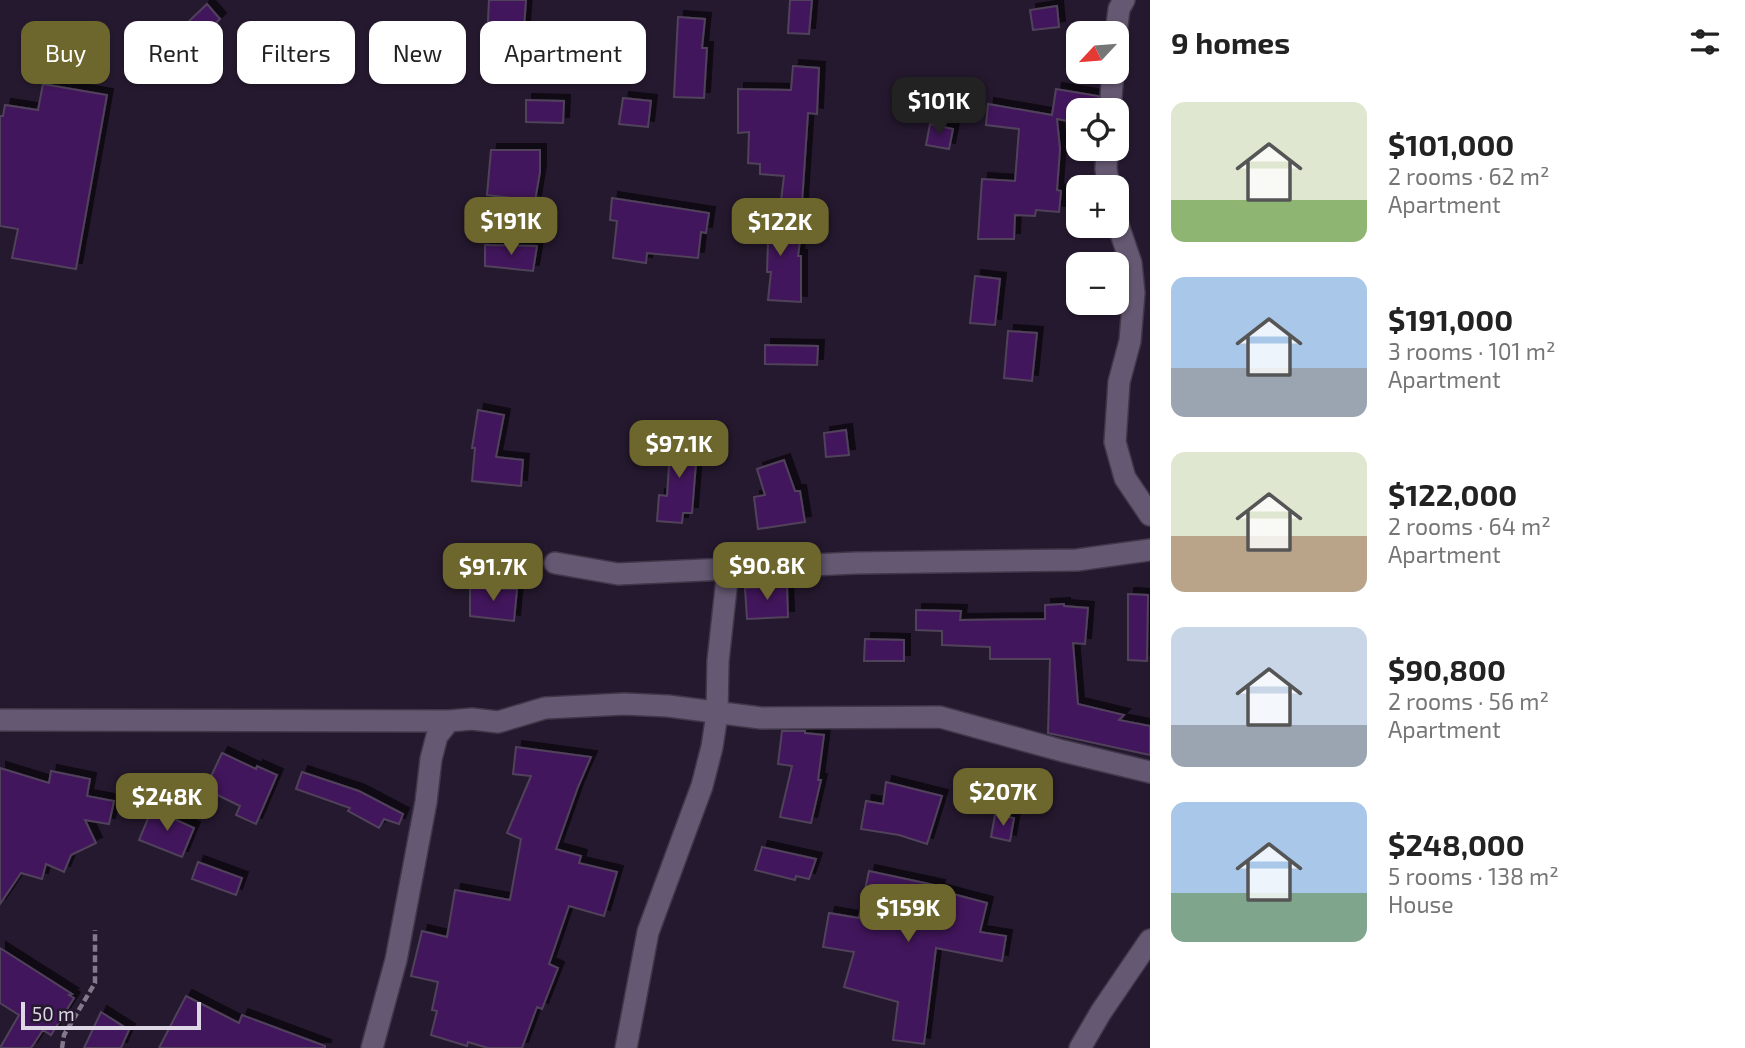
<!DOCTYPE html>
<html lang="en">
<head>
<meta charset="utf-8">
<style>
  :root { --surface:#fff; --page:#f6f6f6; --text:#222; --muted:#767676; --accent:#6d662d }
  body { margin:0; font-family:"Exo 2",sans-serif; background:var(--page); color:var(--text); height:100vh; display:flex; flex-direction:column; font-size:26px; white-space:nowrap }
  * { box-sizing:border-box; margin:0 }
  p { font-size:23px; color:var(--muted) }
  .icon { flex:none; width:38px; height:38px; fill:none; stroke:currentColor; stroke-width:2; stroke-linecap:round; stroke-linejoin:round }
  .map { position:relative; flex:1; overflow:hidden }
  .sheet { display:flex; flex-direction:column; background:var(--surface); width:595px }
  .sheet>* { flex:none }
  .top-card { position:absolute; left:21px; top:21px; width:665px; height:63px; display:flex; gap:14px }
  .needle { width:46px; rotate:244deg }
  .tools { position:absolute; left:1066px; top:21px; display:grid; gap:14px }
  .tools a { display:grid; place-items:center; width:63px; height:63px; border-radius:14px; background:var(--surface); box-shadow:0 2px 5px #0004; font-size:35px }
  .scale { position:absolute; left:21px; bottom:18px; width:180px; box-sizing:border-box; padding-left:7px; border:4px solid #ded7e6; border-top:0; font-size:19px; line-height:24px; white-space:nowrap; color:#ded7e6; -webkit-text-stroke:5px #25192f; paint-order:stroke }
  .price { position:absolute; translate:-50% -60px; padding:0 16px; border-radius:14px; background:var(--accent); color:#fff; font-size:23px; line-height:46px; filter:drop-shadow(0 2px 4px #0008) }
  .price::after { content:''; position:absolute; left:50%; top:42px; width:21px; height:16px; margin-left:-10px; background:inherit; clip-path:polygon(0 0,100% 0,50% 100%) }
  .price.active { background:#222; color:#fff }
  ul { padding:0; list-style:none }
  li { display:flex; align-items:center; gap:21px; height:175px; padding:0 21px }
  li span { display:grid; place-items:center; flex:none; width:196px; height:140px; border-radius:14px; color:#555 }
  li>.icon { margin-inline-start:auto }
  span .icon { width:84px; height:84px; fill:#fffc; stroke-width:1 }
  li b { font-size:30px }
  h2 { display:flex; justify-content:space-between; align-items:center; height:84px; padding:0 21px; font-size:30px }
  .pill { padding:0 24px; border-radius:14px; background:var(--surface); box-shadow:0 2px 5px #0004; font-size:24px; line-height:63px }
  .pill.active { background:var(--accent); color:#fff }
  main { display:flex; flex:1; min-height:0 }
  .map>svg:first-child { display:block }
  .building { fill:#43155c; stroke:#50425a; stroke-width:2; filter:url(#shadow) }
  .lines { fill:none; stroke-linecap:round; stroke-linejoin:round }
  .street-casing { stroke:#403749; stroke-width:24 }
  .path { stroke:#82798b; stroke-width:4.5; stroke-dasharray:7 3.5; stroke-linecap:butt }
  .street { stroke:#655872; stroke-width:21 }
</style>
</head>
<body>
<main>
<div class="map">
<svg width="1150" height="1048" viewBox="0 0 1150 1048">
  <defs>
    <filter id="shadow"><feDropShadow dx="6" dy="-6" stdDeviation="0" flood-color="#0009"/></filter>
  </defs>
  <rect width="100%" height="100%" fill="#25192f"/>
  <!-- building -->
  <path class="building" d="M489,0H526L523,42L487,41Z
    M790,0H812L809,34L788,33Z
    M207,4L220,19L199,39L186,24Z
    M1057,6L1059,27L1033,30L1030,10Z
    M678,17L705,19L702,48H707L704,98L674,97Z
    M793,66L819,68L817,114L808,113L802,203L781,201L784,176L760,174V164L748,163L749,132L738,133V89L791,90Z
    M43,84L107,95L76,269L12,258L18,229L0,226V116H3L5,105L38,110Z
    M1056,89L1098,96L1097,110H1078V123L1057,119L1060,149L1057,190L1061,191L1059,212L1036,210L1035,216L1015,215L1014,239H978L982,179L1015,181L1019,129L986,125L988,104L1052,115Z
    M623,98L651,101L648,127L619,124Z
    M526,100L564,101L563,123L526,122Z
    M930,124L953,129L949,149L926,145Z
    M491,150H540V172L535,201L487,195Z
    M612,198L709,213L706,233L701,232L698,258L647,253L646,263L613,258L617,221L610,220Z
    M751,218L795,222L792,239L800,240L798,256H801V302L768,300L771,272H767L768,241L749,240Z
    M485,245L537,246L533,271L485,266Z
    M975,276L1000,279L995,325L970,323Z
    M1008,331L1037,333L1032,381L1004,378Z
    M765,345L818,346L817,365L765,364Z
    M478,410L504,415L496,457L523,460L521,486L472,481L475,448H472Z
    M846,430L849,455L826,457L824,433Z
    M671,435L698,438L692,513H683L682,523L657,521L659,495L667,496Z
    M784,460L795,491H800L805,522L758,529L754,497L765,495L757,469Z
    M787,586L788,617L747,619L745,588Z
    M470,588L517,589L514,621L470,616Z
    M1128,594L1148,595L1147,661L1128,660Z
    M1064,604V606L1088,608L1085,644L1073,643L1078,704L1124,715L1119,720L1150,726V755L1048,733L1050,659H990V647L942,645V631L916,630V610L961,611L960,620L1045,619V605Z
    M865,639L904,640V661H864Z
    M782,731H805V733L824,735L818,780H821L811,823L780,817L792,766L778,764Z
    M516,747L591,757L578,787L556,849L581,856L579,863L617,872L604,916L569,906L549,964L558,968L542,1009L537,1007L522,1048H488L468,1042L467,1046L431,1035L437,1011L432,1010L438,982L411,976L422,931L447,937L455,890L510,900L521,839L507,833L531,776L513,774Z
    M222,753L256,769L257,766L277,775L256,824L236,815L240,806L205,789Z
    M0,768L49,783L51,771L90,779L87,796L114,801L109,824L85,820L96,843L71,855L64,872L46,864L42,879L21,873L0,904Z
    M302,772L359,791L403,814L399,824L384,819L379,828L348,811L350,808L296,789Z
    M886,782L942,796L927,844L899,835L861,829L866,801L883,804Z
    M152,809L194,828L182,857L139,840Z
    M995,815L1014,818L1010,841L991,837Z
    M762,847L816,859L809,879L796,876L795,880L755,870Z
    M198,862L242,878L236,895L192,879Z
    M869,871L939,886L938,890L987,903L980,932L1006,936L1002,961L936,948L924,1044L893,1040L898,1002L844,987L854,952L823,947L829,913L859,918Z
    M0,948L72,994L69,995L74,998L51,1035L43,1030L31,1048H0L19,1015L0,1003Z
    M186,996L239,1023L242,1015L325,1046V1048H159Z
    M101,1012L129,1030L121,1048H84Z"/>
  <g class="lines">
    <defs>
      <path id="street" d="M1116,33L1119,9L1124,0
        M1110,110L1113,72
        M1107,149L1106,169L1109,187
        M1116,219L1131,263L1134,293L1130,341L1119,382L1115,442L1125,478L1150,515
        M555,563L618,574L856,563L1077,560L1150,550
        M0,720L449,721L472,719L498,722L545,708L624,704L668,706L761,718L940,717L1063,751L1150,772
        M372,1048L396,960L426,802L431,759L437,736L449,721
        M626,1048L648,932L702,786L712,747L717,714L718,661L728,570
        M1080,1048L1101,1012L1150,940"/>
    </defs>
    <!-- street casing -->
    <use href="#street" class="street-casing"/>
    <!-- path -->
    <path class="path" d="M62,1048L64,1035L95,983V930"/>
    <!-- street -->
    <use href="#street" class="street"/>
  </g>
</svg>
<div class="tools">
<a><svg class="needle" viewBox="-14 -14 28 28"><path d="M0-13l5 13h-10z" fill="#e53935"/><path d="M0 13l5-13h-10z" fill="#767676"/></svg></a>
<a><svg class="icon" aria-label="locate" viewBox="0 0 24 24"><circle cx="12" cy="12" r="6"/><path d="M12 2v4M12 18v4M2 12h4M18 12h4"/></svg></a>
<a>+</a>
<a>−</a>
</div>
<div class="scale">50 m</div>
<b class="price active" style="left:939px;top:137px">$101K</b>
<b class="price" style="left:511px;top:257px">$191K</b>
<b class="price" style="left:780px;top:258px">$122K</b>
<b class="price" style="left:679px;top:480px">$97.1K</b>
<b class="price" style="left:767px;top:602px">$90.8K</b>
<b class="price" style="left:493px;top:603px">$91.7K</b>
<b class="price" style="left:1003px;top:828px">$207K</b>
<b class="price" style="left:167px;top:833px">$248K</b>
<b class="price" style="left:908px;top:944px">$159K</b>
<div class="top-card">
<a class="pill active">Buy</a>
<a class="pill">Rent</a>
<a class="pill">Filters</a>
<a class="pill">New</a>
<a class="pill">Apartment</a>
</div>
</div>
<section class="sheet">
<h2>9 homes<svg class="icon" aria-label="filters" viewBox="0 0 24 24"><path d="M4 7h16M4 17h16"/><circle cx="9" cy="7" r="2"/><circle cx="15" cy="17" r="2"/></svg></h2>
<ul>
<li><span style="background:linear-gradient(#dfe7d0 70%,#8fb573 0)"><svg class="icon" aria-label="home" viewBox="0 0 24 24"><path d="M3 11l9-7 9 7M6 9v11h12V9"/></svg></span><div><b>$101,000</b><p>2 rooms · 62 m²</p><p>Apartment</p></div></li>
<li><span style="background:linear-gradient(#a9c7e8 65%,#9aa5b1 0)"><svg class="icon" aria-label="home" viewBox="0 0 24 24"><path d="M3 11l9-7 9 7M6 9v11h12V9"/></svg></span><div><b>$191,000</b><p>3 rooms · 101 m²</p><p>Apartment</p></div></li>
<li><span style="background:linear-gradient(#dfe7d0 60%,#b9a48a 0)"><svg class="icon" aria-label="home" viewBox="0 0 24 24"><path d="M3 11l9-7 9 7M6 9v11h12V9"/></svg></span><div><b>$122,000</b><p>2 rooms · 64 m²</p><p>Apartment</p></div></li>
<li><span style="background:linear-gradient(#c9d6e8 70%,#9aa5b1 0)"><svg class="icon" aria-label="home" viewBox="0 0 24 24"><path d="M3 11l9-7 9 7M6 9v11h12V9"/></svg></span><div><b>$90,800</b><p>2 rooms · 56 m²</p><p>Apartment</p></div></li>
<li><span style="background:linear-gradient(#a9c7e8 65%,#7fa58c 0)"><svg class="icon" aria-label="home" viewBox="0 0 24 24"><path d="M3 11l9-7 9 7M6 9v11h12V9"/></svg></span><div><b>$248,000</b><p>5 rooms · 138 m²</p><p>House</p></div></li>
</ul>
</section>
</main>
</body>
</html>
